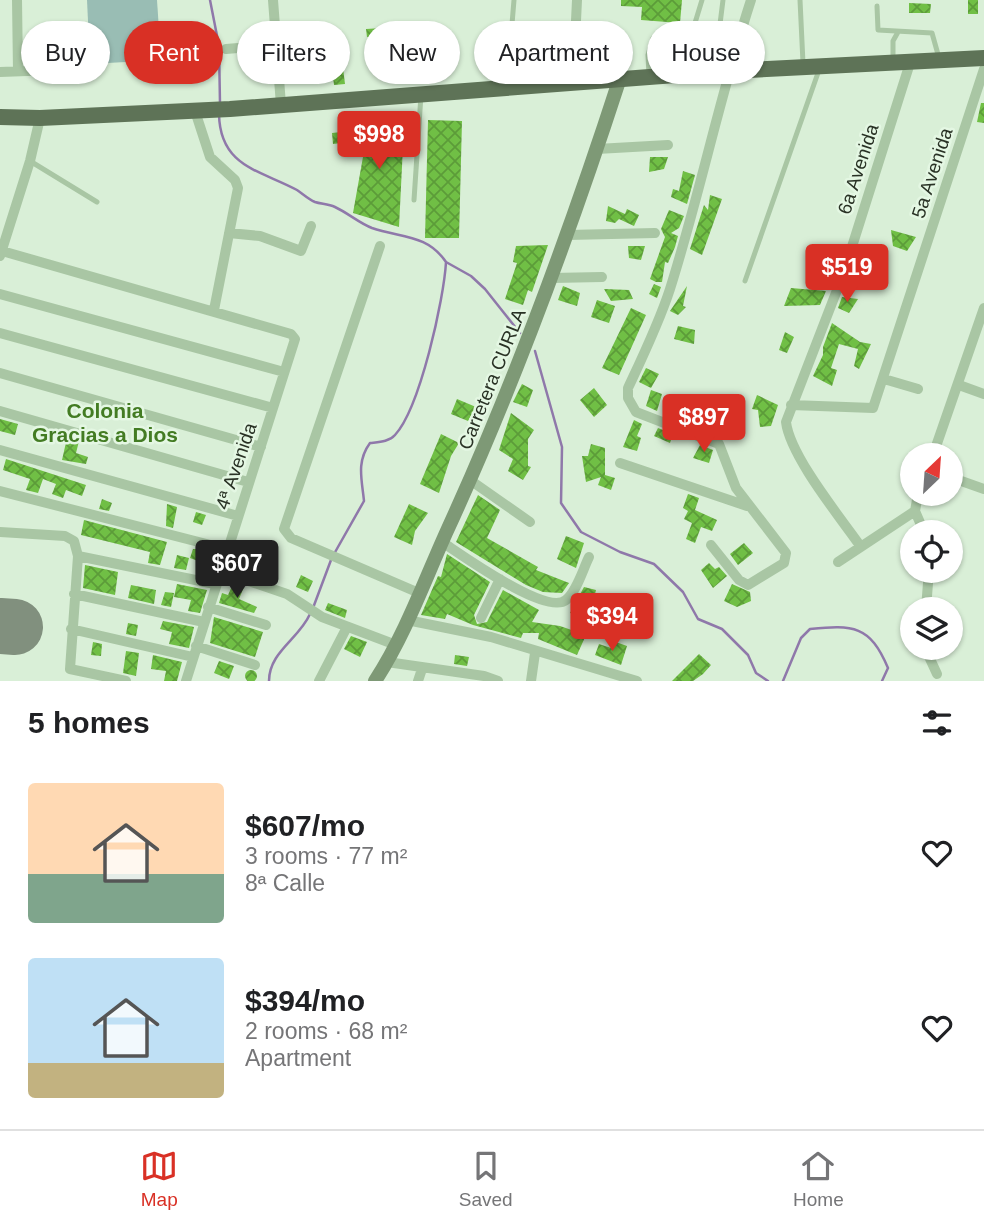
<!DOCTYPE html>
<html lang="en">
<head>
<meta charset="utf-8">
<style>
  :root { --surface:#fff; --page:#f6f6f6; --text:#202124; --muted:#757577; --line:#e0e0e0; --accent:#d93025 }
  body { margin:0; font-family:Helvetica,sans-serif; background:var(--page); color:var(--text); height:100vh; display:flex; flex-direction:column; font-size:26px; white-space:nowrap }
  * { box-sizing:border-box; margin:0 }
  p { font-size:23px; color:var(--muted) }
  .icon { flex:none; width:38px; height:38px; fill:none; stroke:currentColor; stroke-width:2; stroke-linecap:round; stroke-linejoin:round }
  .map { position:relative; height:681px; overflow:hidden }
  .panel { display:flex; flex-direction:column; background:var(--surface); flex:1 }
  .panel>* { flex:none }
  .banner { position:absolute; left:21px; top:21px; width:943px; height:63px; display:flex; gap:14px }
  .needle { width:46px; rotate:25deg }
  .buttons { position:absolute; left:900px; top:443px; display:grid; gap:14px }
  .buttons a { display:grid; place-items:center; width:63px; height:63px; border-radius:50%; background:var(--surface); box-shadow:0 2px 5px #0004; font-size:35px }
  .price { position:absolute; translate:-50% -60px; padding:0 16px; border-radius:7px; background:var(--accent); color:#fff; font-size:23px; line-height:46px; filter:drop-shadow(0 2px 4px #0008) }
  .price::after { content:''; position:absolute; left:50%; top:42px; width:21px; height:16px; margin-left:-10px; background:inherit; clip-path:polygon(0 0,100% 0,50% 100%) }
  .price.current { background:#222; color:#fff }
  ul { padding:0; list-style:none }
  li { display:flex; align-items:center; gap:21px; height:175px; padding:0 28px }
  li span { display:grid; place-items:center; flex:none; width:196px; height:140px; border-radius:7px; color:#555 }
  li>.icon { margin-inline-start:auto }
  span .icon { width:84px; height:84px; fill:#fffc; stroke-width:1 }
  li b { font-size:30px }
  h2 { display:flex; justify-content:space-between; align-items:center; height:84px; padding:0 28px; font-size:30px }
  .tag { padding:0 24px; border-radius:32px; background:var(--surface); box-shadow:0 2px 5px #0004; font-size:24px; line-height:63px }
  .tag.current { background:var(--accent); color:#fff }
  .tab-bar { display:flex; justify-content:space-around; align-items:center; height:98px; border-top:2px solid var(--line); background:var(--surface); font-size:19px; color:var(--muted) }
  .tab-bar a { display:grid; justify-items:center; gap:4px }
  .tab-bar .current { color:var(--accent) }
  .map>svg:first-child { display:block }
  .grass { fill:#99bdb4 }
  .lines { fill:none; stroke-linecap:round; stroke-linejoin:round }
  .stream { stroke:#8f78aa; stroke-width:2.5 }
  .runway { stroke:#81907e; stroke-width:56 }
  .building { fill:url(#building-cross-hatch) }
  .service { stroke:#a9c6a4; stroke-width:5 }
  .minor { stroke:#a9c6a4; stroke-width:10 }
  .secondary { stroke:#7e9976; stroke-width:14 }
  .primary { stroke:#5e7357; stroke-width:16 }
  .labels { text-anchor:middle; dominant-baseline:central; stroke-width:5; stroke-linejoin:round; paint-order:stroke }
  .street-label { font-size:19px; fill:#293225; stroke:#e4f7e3 }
  .neighbourhood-label { font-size:21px; font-weight:bold; fill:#437c23; stroke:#e4f7e3 }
</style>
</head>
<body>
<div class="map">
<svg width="984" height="681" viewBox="0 0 984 681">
  <defs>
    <pattern id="building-cross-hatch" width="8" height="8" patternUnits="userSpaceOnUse" patternTransform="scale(1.75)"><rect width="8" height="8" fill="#70bf45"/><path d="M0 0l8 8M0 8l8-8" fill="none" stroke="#5c9c39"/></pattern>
  </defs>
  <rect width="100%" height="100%" fill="#d9efd7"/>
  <!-- grass -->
  <path class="grass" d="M87,0H157L161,60L90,64Z"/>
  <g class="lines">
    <!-- stream -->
    <path class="stream" d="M210,0L219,46L220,104
      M219,114C220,167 260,170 297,190C303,194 308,199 315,202C321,204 328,204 335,207C348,213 359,223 372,228C401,238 427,234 446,262C444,299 420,408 395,435C389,442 379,442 370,443C356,462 362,480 364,501L334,554
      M446,262L471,276L485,289L520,333
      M535,351L562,447L561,503L581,532L620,552L654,564L683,592L698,619L722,629L748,655L756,673L768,681
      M313,608L331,560
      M269,681C269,652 299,639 310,614
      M783,681L801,638L810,629C853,625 870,625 888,668L882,681"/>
    <!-- runway -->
    <path class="runway" d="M0,626L15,627"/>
  </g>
  <!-- building -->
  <path class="building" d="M621,0H682L680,23L641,20L642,7L621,6Z
    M968,0H978V14H968Z
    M909,3L931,4L930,13H909Z
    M282,26H289L292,72L286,73Z
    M383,28L384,36L367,37L366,29Z
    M380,52H393L382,77Z
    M343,68L345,84L334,85L332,69Z
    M981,103H984V123L977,122Z
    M428,120L462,121L459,238H425Z
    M369,123L404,126L399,227L353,213L366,140L333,144L332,133L368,129Z
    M650,157H668L664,169L649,172Z
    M683,171L695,175L687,204L671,197L673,189L679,191Z
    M710,195L722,199L702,255L690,249L704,205L708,210Z
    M608,206L625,214L627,209L639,215L634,226L619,219L615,223L606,221Z
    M669,210L684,216L679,228L671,233L678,236L675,247L668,263L665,262L662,282H656L650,279L665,237L661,229Z
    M891,230L916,237L907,251L893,246Z
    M548,245L532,292L528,290L523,305L505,299L517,263L513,262L516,246Z
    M628,246H645L641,260L629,258Z
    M654,284L661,287L657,298L649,294Z
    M563,286L580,293L577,306L558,300Z
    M687,286L683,306L686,307L678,315L670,311Z
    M791,288L826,291L820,305L784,306Z
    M604,289L629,290L633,299L611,301Z
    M842,297L858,299L849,313L838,308Z
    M597,300L615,306L609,323L591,317Z
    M631,308L646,315L619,375L602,368Z
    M832,323L860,342L871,344L859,369L854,366L858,349L839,344L831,368L837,370L832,386L813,376L823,355V347Z
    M678,326L695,330L694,344L674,339Z
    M785,332L794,337L787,353L779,350Z
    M646,368L659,374L651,388L639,382Z
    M522,384L533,390L527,407L513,402Z
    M594,388L607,405L594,417L580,400Z
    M651,390L662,394L657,411L646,406Z
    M757,395L778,405L771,426L760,427L758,410L752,409Z
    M457,399L476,407L468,421L451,414Z
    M675,400L694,407L688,423L669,417Z
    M511,413L534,430L528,439V466L531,467L523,480L508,471L513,459L499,450Z
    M713,413L734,424L727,439L706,429Z
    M0,419L18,424L15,435L0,431Z
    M634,420L642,424L637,436L641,438L637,451L623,447Z
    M658,428L673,434L670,443L654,436Z
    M441,434L459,443L451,456L439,493L420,484Z
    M67,438L79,441L76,453L88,457L86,464L62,460Z
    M591,444L605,448V475L615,478L611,490L598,485L601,477L586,482L582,456H588Z
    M700,445L713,450L709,463L693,458Z
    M6,459L86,485L82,496L66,490L63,498L52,494L56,484L43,479L38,493L26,490L30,479L3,470Z
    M688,494L699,498L695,510L717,520L712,531L701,527L695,543L686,539L692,523L684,519L688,511L683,508Z
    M478,495L500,510L487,538L538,567L536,570L569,583L562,593L543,592L526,585L456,542Z
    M102,499L112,503L109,511L99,509Z
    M167,504L177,507L173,528L166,526Z
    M409,504L428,513L415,531L412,545L394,537Z
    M196,512L206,515L202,525L193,522Z
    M84,520L167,542L160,565L148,563L150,552L81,535Z
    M566,536L584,543L576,568L557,559Z
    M744,543L753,553L738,565L730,554Z
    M193,549H198L218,555L213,565L199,557L198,561L190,558Z
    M447,554L490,582L474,615L477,624L487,622L503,590L539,610L532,622L560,626L586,635L577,655L538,639L539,633H523L521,638L473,625L447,614L445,619L421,615L438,576L441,577Z
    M177,555L189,558L186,570L174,568Z
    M234,556L260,568L261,564L270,568L268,572L274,574L272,581L230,567Z
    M709,563L715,569L719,567L727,576L713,588L701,570Z
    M85,565L118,572L115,595L83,588Z
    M301,575L313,581L308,592L296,587Z
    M177,584L207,590L200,613L188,611L191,600L174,597Z
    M233,584L244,587L239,599L257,607L254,613L219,603L222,593L228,595Z
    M732,584L750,592L751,601L737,607L724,601Z
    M131,585L156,590L154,604L128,598Z
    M584,587L596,590L592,606L586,604L583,616L570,613Z
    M165,592L174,593L171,607L161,605Z
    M328,603L347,610L345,618L325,610Z
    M214,617L263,632L255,657L210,643Z
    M163,621L194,627L189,648L169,644L172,632L160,629Z
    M128,623L138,625L136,636L126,634Z
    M351,636L367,642L360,657L344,649Z
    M613,641L627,646L621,665L595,655L599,644L611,648Z
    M93,642L102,644L101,656L91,655Z
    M126,651L139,653L136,676L123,673Z
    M699,654L711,665L703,674L693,681H672Z
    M153,655L182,662L177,681H164L166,671L151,669Z
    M455,655L469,657L467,666L454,664Z
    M219,661L234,666L229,679L214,673Z
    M245 676a6 6 0 1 1 12 0a6 6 0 1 1-12 0Z"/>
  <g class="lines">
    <!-- service -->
    <path class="service" d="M800,0L803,63
      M877,6L878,30L932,33L939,58
      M691,36L702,0
      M893,59V41L898,32
      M649,75L648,55L653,38L711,35L720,24L723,0
      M507,84L514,0
      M30,161L97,202
      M414,200L421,95
      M745,281L819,70"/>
    <!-- minor -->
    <path class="minor" d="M17,0L18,71
      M273,0L281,105
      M226,49L274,45
      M0,72L82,69
      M573,83L577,0
      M195,111L210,157L235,180L238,188L214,310
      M597,149L668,145
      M229,233L260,236L301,251L311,226
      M568,235L655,233
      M380,246L284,529L291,538L419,593
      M2,251L291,334L295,339L186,681
      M0,256L30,161L40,118
      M552,278L602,277
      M0,294L284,372
      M0,333L273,408
      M0,373L261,447
      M884,379L918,389
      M959,385L984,394
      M791,405L873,408L984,69
      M0,411L248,482
      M0,450L238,516
      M933,455L984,308
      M620,463L747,506
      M950,477L984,489
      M470,480L530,522
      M0,491L226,549
      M918,494L915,511L924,532
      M0,532L65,536L74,541L78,556L70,669L126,681
      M442,542C462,555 546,616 566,600C577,591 583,569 589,557
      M711,545L739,580L748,585L784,563L786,553L736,488L719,444L636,412L628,398V388C643,356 659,323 670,289C700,194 720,95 751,0
      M861,547C840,517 790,456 786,422L844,272L910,63
      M78,556L215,584
      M838,562L915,511
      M219,571L287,594L322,617L396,645
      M74,594L204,622
      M208,607L266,625
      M926,609L929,570
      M481,618L500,579
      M407,620L491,637L637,681
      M71,629L193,657
      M196,646L255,665
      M925,648L937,674
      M387,662L484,676L498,681
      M319,681L347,627
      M418,681L422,669
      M531,681L535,653"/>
    <!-- secondary -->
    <path class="secondary" d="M375,681C405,635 424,582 446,533C514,385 569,235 619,81"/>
    <!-- primary -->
    <path class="primary" d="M0,117L40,118L230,109L728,71L984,58"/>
  </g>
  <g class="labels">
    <!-- street labels -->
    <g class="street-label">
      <text transform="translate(858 169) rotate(-72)">6a Avenida</text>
      <text transform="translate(932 173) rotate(-72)">5a Avenida</text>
      <text transform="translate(492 379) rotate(-68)">Carretera CURLA</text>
      <text transform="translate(236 466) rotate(-71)">4ª Avenida</text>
    </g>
    <!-- neighbourhood labels -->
    <g class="neighbourhood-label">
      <text x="105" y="410">Colonia<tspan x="105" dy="24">Gracias a Dios</tspan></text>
    </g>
  </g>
</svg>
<div class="buttons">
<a><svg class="needle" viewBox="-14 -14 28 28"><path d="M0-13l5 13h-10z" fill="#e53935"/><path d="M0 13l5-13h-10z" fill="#757577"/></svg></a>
<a><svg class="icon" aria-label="locate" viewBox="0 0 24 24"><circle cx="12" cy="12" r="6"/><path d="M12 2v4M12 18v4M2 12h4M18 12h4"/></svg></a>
<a><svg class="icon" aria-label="layers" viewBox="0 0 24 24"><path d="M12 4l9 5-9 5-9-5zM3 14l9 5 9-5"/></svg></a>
</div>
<b class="price" style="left:379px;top:171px">$998</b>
<b class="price" style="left:847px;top:304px">$519</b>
<b class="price" style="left:704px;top:454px">$897</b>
<b class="price current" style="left:237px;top:600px">$607</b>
<b class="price" style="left:612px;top:653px">$394</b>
<div class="banner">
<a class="tag">Buy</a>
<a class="tag current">Rent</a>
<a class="tag">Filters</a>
<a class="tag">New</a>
<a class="tag">Apartment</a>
<a class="tag">House</a>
</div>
</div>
<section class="panel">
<h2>5 homes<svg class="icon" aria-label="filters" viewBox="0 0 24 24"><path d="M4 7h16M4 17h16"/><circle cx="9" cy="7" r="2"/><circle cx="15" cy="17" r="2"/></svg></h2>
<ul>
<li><span style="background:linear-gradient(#ffd9b3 65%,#7fa58c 0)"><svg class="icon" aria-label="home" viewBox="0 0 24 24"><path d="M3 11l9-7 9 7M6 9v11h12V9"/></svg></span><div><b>$607/mo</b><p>3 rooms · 77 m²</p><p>8ª Calle</p></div><svg class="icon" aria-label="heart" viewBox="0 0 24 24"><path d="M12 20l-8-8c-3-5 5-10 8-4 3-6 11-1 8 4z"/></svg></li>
<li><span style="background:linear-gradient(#bfe0f5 75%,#c2b280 0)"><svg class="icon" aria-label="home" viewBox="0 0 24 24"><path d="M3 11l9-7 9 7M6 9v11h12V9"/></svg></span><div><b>$394/mo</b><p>2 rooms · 68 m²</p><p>Apartment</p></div><svg class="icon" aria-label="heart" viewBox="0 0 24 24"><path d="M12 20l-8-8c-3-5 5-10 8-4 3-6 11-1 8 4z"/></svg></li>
</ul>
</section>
<nav class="tab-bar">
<a class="current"><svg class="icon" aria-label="map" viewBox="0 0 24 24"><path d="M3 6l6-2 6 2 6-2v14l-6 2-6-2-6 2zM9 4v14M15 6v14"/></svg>Map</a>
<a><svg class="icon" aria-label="saved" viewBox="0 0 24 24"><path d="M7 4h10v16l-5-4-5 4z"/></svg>Saved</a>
<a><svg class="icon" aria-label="home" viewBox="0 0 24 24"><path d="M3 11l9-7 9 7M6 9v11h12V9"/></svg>Home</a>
</nav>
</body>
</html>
